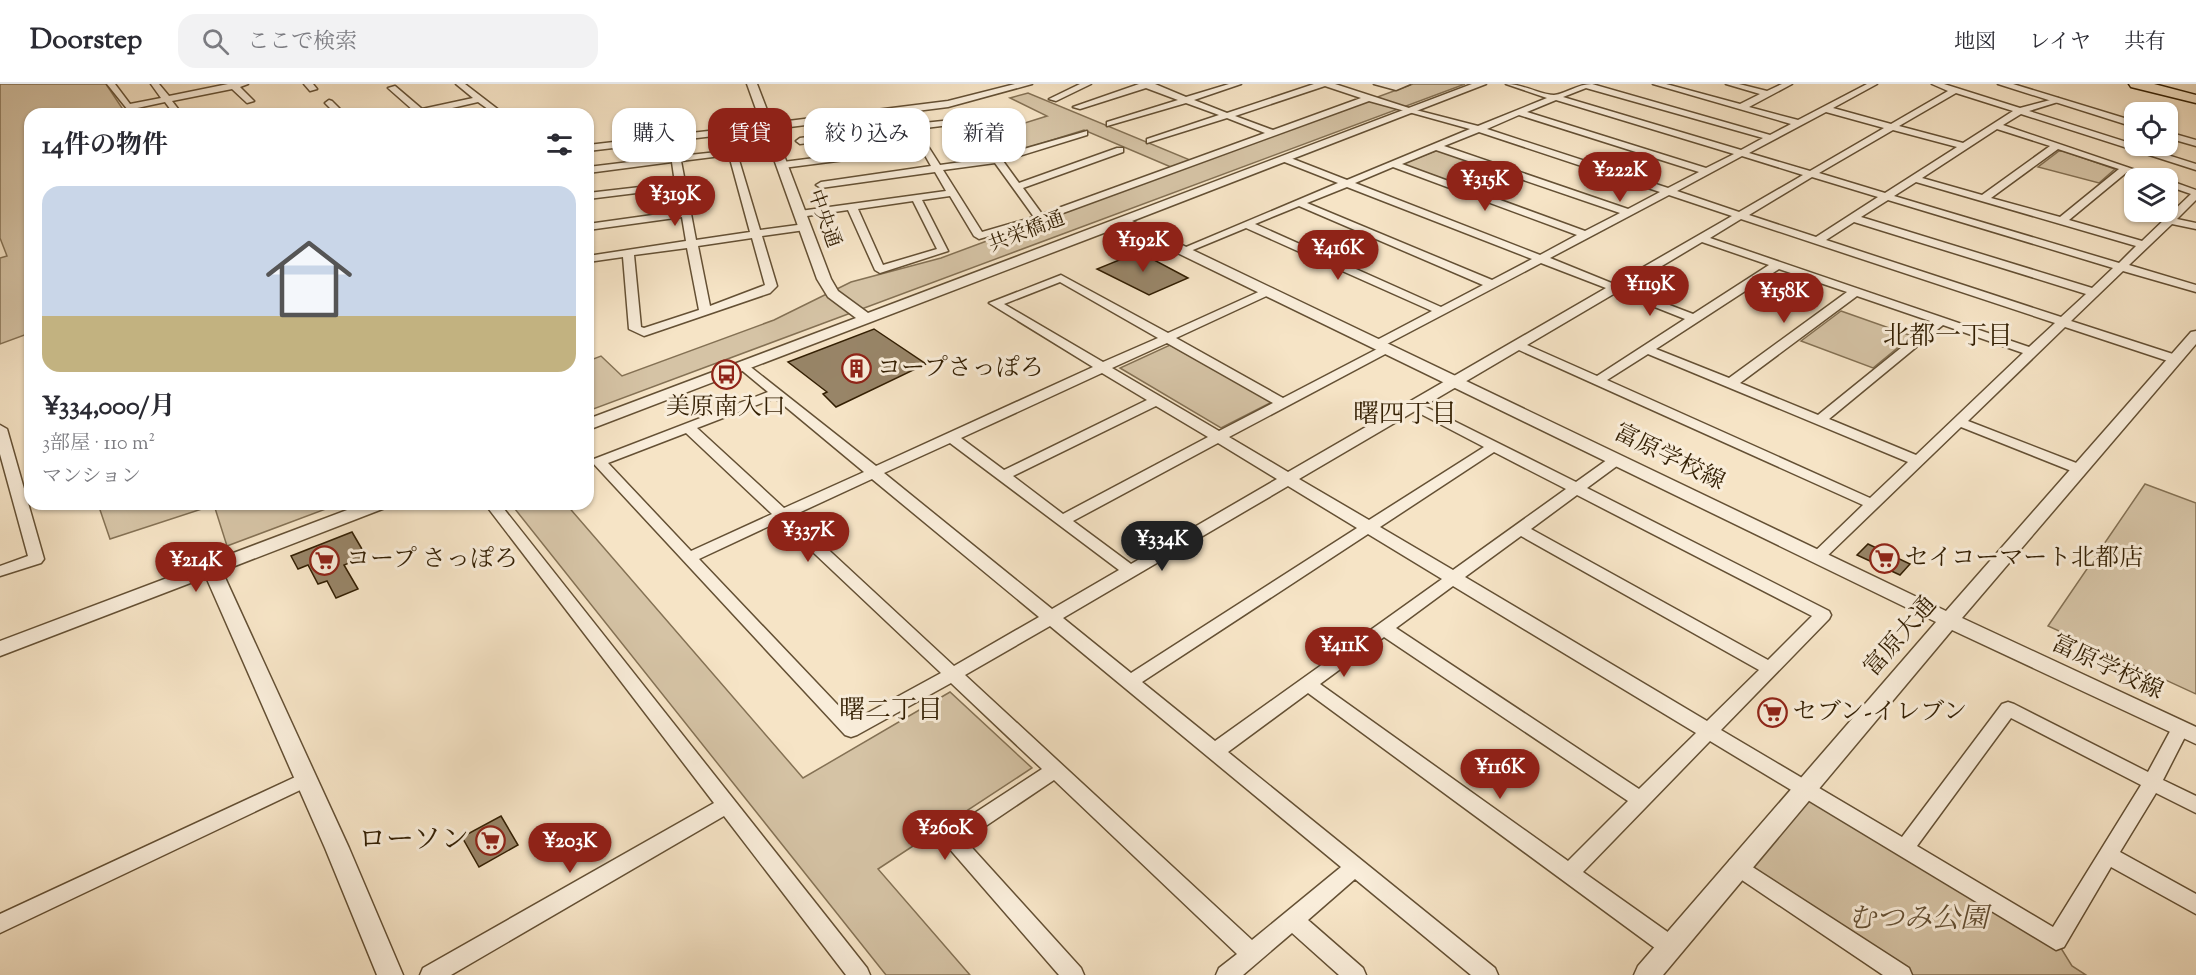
<!DOCTYPE html>
<html lang="ja">
<head>
<meta charset="utf-8">
<style>
  :root { --surface:#fff; --page:#f2f2f3; --text:#2b2b33; --muted:#7c7c81; --line:#e1e1e2; --accent:#8f2418 }
  body { margin:0; font-family:"Sorts Mill Goudy","Noto Serif JP",serif; background:var(--page); color:var(--text); height:100vh; display:flex; flex-direction:column; font-size:22px; white-space:nowrap }
  * { box-sizing:border-box; margin:0 }
  p { font-size:20px; color:var(--muted) }
  .icon { flex:none; width:33px; height:33px; fill:none; stroke:currentColor; stroke-width:2; stroke-linecap:round; stroke-linejoin:round }
  .map { position:relative; flex:1; overflow:hidden }
  .drawer { position:absolute; left:24px; top:24px; width:570px; height:402px; display:flex; flex-direction:column; background:var(--surface); border-radius:18px; box-shadow:0 2px 4px #0004 }
  .drawer>* { flex:none }
  .guide { position:absolute; left:612px; top:24px; width:570px; height:54px; display:flex; gap:12px }
  .tools { position:absolute; left:2124px; top:18px; display:grid; gap:12px }
  .tools a { display:grid; place-items:center; width:54px; height:54px; border-radius:12px; background:var(--surface); box-shadow:0 2px 4px #0004; font-size:30px }
  .price { position:absolute; translate:-50% -51px; padding:0 14px; border-radius:21px; background:var(--accent); color:#fff; font-size:20px; line-height:39px; filter:drop-shadow(0 2px 3px #0008) }
  .price::after { content:''; position:absolute; left:50%; top:36px; width:18px; height:14px; margin-left:-9px; background:inherit; clip-path:polygon(0 0,100% 0,50% 100%) }
  .price.active { background:#222; color:#fff }
  ul { padding:0; list-style:none }
  li { display:grid; align-content:center; gap:12px; height:318px; padding:0 18px }
  li span { display:grid; place-items:center; height:186px; border-radius:18px; color:#555 }
  li>.icon { margin-inline-start:auto }
  span .icon { width:108px; height:108px; fill:#fffc; stroke-width:1 }
  li b { font-size:26px }
  h2 { display:flex; justify-content:space-between; align-items:center; height:72px; padding:0 18px; font-size:26px }
  .tag { padding:0 21px; border-radius:18px; background:var(--surface); box-shadow:0 2px 4px #0004; font-size:21px; line-height:54px }
  .tag.active { background:var(--accent); color:#fff }
  header { display:flex; align-items:center; gap:36px; box-sizing:border-box; height:84px; padding:0 30px; background:var(--surface); border-bottom:2px solid var(--line) }
  header strong { font-size:28px }
  nav { display:flex; gap:33px; margin-inline-start:auto; font-size:21px }
  .search { width:420px; height:54px; background:var(--page); display:flex; align-items:center; gap:15px; box-sizing:border-box; padding:0 21px; border-radius:18px; color:var(--muted); font-size:22px }
  .map>svg:first-child { display:block }
  .green { fill:#d5c3a5; stroke:#847154; stroke-width:1.5 }
  .building { fill:#988568; stroke:#331f03; stroke-width:1.5 }
  .lines { fill:none; stroke-linecap:round; stroke-linejoin:round }
  .minor-casing { stroke:#645034; stroke-width:3 }
  .tertiary-casing { stroke:#645034; stroke-width:3 }
  .motorway-casing { stroke:#331f03; stroke-width:3 }
  .minor { fill:#f9edda; fill-rule:evenodd }
  .tertiary { fill:#f9edda; fill-rule:evenodd }
  .motorway { fill:#f6e4c6; fill-rule:evenodd }
  .labels { text-anchor:middle; dominant-baseline:central; stroke-width:6; stroke-linejoin:round; paint-order:stroke }
  .far-street-label { font-size:20px; fill:#331f03; stroke:#f9edda }
  .poi-label { font-size:24px; fill:#331f03; stroke:#f9edda; text-anchor:start }
  .street-label { font-size:24px; fill:#331f03; stroke:#f9edda }
  .neighbourhood-label { font-size:26px; fill:#331f03; stroke:#f9edda }
  .near-poi-label { font-size:28px; fill:#331f03; stroke:#f9edda; text-anchor:end }
  .near-park-label { font-size:28px; font-style:italic; fill:#645034; stroke:#f9edda }
</style>
</head>
<body>
<header>
<strong>Doorstep</strong>
<div class="search"><svg class="icon" aria-label="search" viewBox="0 0 24 24"><circle cx="10" cy="10" r="6"/><path d="M15 15l6 6"/></svg>ここで検索</div>
<nav><a>地図</a><a>レイヤ</a><a>共有</a></nav>
</header>
<div class="map">
<svg width="2196" height="891" viewBox="0 0 2196 891">
  <rect width="100%" height="100%" fill="#f6e4c6"/>
  <filter id="stains"><feTurbulence type="fractalNoise" baseFrequency=".00333" numOctaves="4"/><feColorMatrix values="0 0 0 0 .2 0 0 0 0 .09 0 0 0 0 .02 0 0 0 .5 -.17"/></filter>
  <radialGradient id="worn" r=".72"><stop offset=".6" stop-color="#630" stop-opacity="0"/><stop offset="1" stop-color="#630" stop-opacity=".3"/></radialGradient>
  <!-- green -->
  <path class="green" d="M0,0H106L126,30H30V249L0,260V174L7,172L0,154Z
    M1413,0H1465L588,327V277L601,272L622,292L774,236L851,198L941,174L1178,86L1084,46L1004,71L982,46L1012,43L1047,32L1010,14L1028,9L1197,79Z
    M1438,66L1518,93L1483,110L1402,80Z
    M2059,67H2063L2115,85L2099,99L2038,83Z
    M1841,227L1912,252L1873,284L1801,257Z
    M1170,261L1272,318L1221,344L1120,284Z
    M2145,400L2196,419V610L2048,542Z
    M98,420H339L227,462L214,421L110,455Z
    M511,420H566L803,694L950,608L1032,684L878,785L970,891H886Z
    M1804,704L2056,856L2072,882L2086,891H1901L1737,782Z"/>
  <!-- building -->
  <path class="building" d="M1139,168L1188,194L1149,211L1097,185Z
    M874,245L926,280L836,323L823,310L827,308L788,278Z
    M352,448L366,472L344,481L358,505L336,514L327,497L318,500L308,481L298,485L291,472Z
    M1868,460L1910,480L1900,491L1857,471Z
    M501,732L518,761L479,783L462,753Z"/>
  <g class="lines">
    <defs>
      <path id="minor" d="M107,0H115L130,20L161,14L151,0H159L169,12L228,0H248L240,3L254,17L247,19L232,5L172,17L182,30H174L165,18L128,26Z
        M304,0H313L317,5L310,7Z
        M456,0H465L504,30H495L478,18L426,30H409L414,27L388,4L395,2L422,25L473,14Z
        M1080,0H1091L1056,17L1049,15Z
        M1139,0H1155L1186,13L1229,0H1241L1194,16L1227,29L1314,0H1335L1412,25L1478,42L1547,14L1506,0C1523,0 1541,11 1554,11C1566,10 1577,0 1592,0L1770,51L1791,40L1653,0H1666L1740,20L1760,10L1726,0H1739L1767,7L1782,0H1792L1749,23L1798,36L1867,0H1877L1833,24L1891,40L1948,7L1932,0H1944L2020,24L2058,14V18L2029,27L2196,80V86L2021,30L2003,41L2159,94H2146L2127,88L2069,136L2142,157L2191,110L2168,102V96L2196,106V116L2177,135L2196,139V145L2172,140L2129,181L2196,201V208L2123,187L2071,237L2179,272L2181,275L2175,279L2171,278L2065,243L1968,337L2084,382L2086,385L2084,388H2074L1961,343L1823,476L1818,477L1810,472L1863,421L1519,266L1424,322L1576,398L1611,373H1621L1623,376L1621,379L1587,404L1829,527L1831,531L1829,535L1721,646L1902,753L2002,620L2008,618L2014,620L2148,688L2174,640L2180,638L2186,640L2189,645L2163,696L2196,712V729L2156,709L2120,768L2196,810V830L2111,783L2064,863L2056,866L1710,657L1583,788L1679,856L1682,863L1679,870L1671,873L1663,870L1308,609L1228,668L1495,884L1498,891H1471L1355,795L1308,836L1363,884L1366,891H1339L1292,849L1243,891H1216L1219,884L1237,870L1054,696L965,756L1081,884L1084,891H1059L941,755L944,749L1042,685L951,599L857,651L851,653L845,651L592,378L594,375L768,308L739,284L737,281L743,277L876,382L1093,283L989,219L1061,191L1168,249L1265,205H1273V209L1176,254L1283,314L1379,264L1373,260L1375,257L1432,227L1246,144L1188,168L1179,166L1338,99L1282,77V73H1288L1347,96L1470,45L1369,17L1044,136L979,155L974,152L950,112L922,116L948,167L880,189L875,186L848,126L800,133L795,130L800,127L946,107L935,88L821,104L816,101L821,98L931,82L922,66L783,84L778,81L783,78L918,61L909,46L800,60L796,57L800,54L906,41L898,27L902,24L905,25L914,40L971,34L999,72L1087,47V51L1003,77L1019,99L1117,64H1123V68L1023,104L1042,130L1265,49L1227,34L1147,59V55L1219,31L1186,19L1107,42V38L1178,16L1146,4L1080,25L1073,23ZM1325,2L1361,14L1273,46L1235,32ZM1586,4L1763,54L1741,66L1563,13ZM1956,9L2013,27L1963,59L1899,42ZM1556,16L1734,70L1706,84L1527,28ZM1826,28L1884,44L1810,87L1749,69ZM1519,31L1699,88L1668,104L1487,45ZM966,39L991,74L940,81L917,45ZM1997,45L2050,62L1982,111L1922,94ZM1893,46L1957,63L1885,109L1819,89ZM1479,48L1660,108L1628,125L1444,62ZM2058,65L2119,85L2060,133L1991,114ZM1436,66L1620,129L1585,147L1402,80ZM1742,72L1803,91L1739,128L1677,107ZM995,79L1034,133L982,148L943,86ZM1393,83L1577,151L1540,171L1355,99ZM1812,93L1878,113L1816,153L1749,131ZM1916,98L2136,162L2119,179L1894,112ZM1347,103L1532,175L1492,196L1307,119ZM1669,111L1732,132L1614,200L1550,174ZM1888,116L2113,184L2092,204L1861,133ZM913,117L937,165L883,181L858,125ZM1299,122L1483,201L1441,223L1255,140ZM1741,135L2055,239L2029,263L1710,154ZM1854,138L2086,210L2061,233L1826,156ZM1702,158L1769,181L1693,230L1625,204ZM1541,179L1606,204L1288,388L1229,353L1391,267L1393,264L1387,260ZM1779,185L1847,208L1729,294L1656,265ZM1060,198L1158,254L1103,278L1004,220ZM1617,208L1685,235L1597,292L1527,261ZM1857,212L1933,238L1818,331L1740,299ZM1943,241L2023,269L1916,371L1829,335ZM1167,259L1273,319L1219,347L1112,284ZM1648,270L1908,378L1870,414L1607,296ZM1102,289L1147,316L1004,386L961,354ZM775,314L864,388L784,424L697,344ZM1156,322L1208,353L1063,430L1013,392ZM1415,327L1484,363L1369,436L1299,395ZM686,349L772,430L691,467L608,379ZM950,359L1119,486L1052,525L884,389ZM1218,359L1277,395L1131,480L1073,437ZM1494,368L1566,405L1453,486L1380,443ZM872,395L1039,533L954,582L792,432ZM1288,402L1357,444L1131,589L1063,534ZM1577,411L1812,532L1768,576L1531,445ZM780,437L941,589L853,637L699,475ZM1368,450L1442,495L1215,657L1142,598ZM1521,452L1759,586L1707,637L1465,493ZM1453,502L1696,649L1639,705L1396,544ZM1050,542L1341,783L1252,856L965,591ZM1384,553L1628,717L1568,777L1320,600ZM2011,634L2141,701L2053,843L1917,762Z
        M1374,0H1410L1396,6Z
        M329,16L332,17L345,30H336L325,19Z
        M769,40L772,41V45L588,67V61Z
        M674,63L679,66L680,72L736,66L760,146L805,140L810,143L805,146L762,152L777,202L770,209L644,252L629,245L623,173L588,178V172L686,157L682,133L588,146V140L681,127L677,104L588,115V109L675,99L672,78L588,89V83L671,73L669,66ZM729,71L750,148L696,156L681,77ZM752,154L765,201L710,222L698,162ZM687,164L699,226L644,244L641,243L634,171Z
        M0,341L7,345L44,475L41,479L0,492V482L28,472L0,370Z
        M485,420H500L867,884L870,891H846L724,732L451,891H420L423,884L714,719Z
        M306,688L313,690L315,695L313,700L0,849V830Z
        M1737,773L1909,884L1912,891H1883L1730,788L1727,782L1730,776Z"/>
      <path id="tertiary" d="M747,0H757L772,39L948,17L1015,0H1032L948,23L774,45L831,195L838,207L868,229L1472,0H1486L1132,137L1946,527L2191,248L2196,247V260L1962,534L2196,643V660L1952,546L1663,891H1634L1638,882L1936,538L1122,142L588,346V335L856,234L828,213L817,195Z
        M1998,0H2013L2134,37V43Z
        M2168,48L2196,56V62L2168,54Z
        M363,420H388L385,424L222,487L349,764L403,891H377L325,764L206,493L0,572V557Z"/>
      <path id="motorway" d="M2129,0H2154L2196,11V19L2131,3Z"/>
    </defs>
    <!-- minor casing -->
    <use href="#minor" class="minor-casing"/>
    <!-- tertiary casing -->
    <use href="#tertiary" class="tertiary-casing"/>
    <!-- motorway casing -->
    <use href="#motorway" class="motorway-casing"/>
    <!-- minor -->
    <use href="#minor" class="minor"/>
    <!-- tertiary -->
    <use href="#tertiary" class="tertiary"/>
    <!-- motorway -->
    <use href="#motorway" class="motorway"/>
  </g>
  <!-- icons -->
  <defs>
    <symbol id="building-ring" viewBox="-11 -11 22 22"><circle r="9.5" fill="#f9edda" stroke="#8f2418" stroke-width="1.5"/><path d="M-4-6H4V6H1V3H-1V6H-4ZM-2.5-4.3h1.7v1.8h-1.7ZM.8-4.3h1.7v1.8H.8ZM-2.5-1h1.7V.8h-1.7ZM.8-1h1.7V.8H.8Z" fill="#8f2418"/></symbol>
    <symbol id="bus-ring" viewBox="-11 -11 22 22"><circle r="9.5" fill="#f9edda" stroke="#8f2418" stroke-width="1.5"/><path d="M-5-6H5V4H4V6H2V4H-2V6H-4V4H-5ZM-3.5-4V0h7V-4ZM-3.5 1.2v1.5H-2V1.2ZM2 1.2v1.5H3.5V1.2Z" fill="#8f2418"/></symbol>
    <symbol id="supermarket-ring" viewBox="-11 -11 22 22"><circle r="9.5" fill="#f9edda" stroke="#8f2418" stroke-width="1.5"/><path d="M-6-5.5h2.5l.6 2H6L4.5 2H-2.5L-4.4-4H-6ZM-1.5 3.2a1.3 1.3 0 1 0 .1 0ZM3 3.2a1.3 1.3 0 1 0 .1 0Z" fill="#8f2418"/></symbol>
  </defs>
  <g fill-rule="evenodd">
    <use href="#building-ring" x="840" y="268" width="33" height="33"/>
    <use href="#bus-ring" x="710" y="274" width="33" height="33"/>
    <use href="#supermarket-ring" x="1868" y="458" width="33" height="33"/>
    <use href="#supermarket-ring" x="308" y="460" width="33" height="33"/>
    <use href="#supermarket-ring" x="1756" y="612" width="33" height="33"/>
    <use href="#supermarket-ring" x="474" y="740" width="33" height="33"/>
  </g>
  <g class="labels">
    <!-- far-street labels -->
    <g class="far-street-label">
      <text transform="translate(823 135) rotate(70)">中央通</text>
      <text transform="translate(1027 149) rotate(-21)">共栄橋通</text>
    </g>
    <!-- poi labels -->
    <g class="poi-label">
      <text x="877" y="285">コープさっぽろ</text>
      <text x="726" y="324" text-anchor="middle">美原南入口</text>
      <text x="1905" y="475">セイコーマート北都店</text>
      <text x="346" y="476">コープ さっぽろ</text>
      <text x="1793" y="629">セブン-イレブン</text>
    </g>
    <!-- street labels -->
    <g class="street-label">
      <text transform="translate(1669 374) rotate(26)">富原学校線</text>
      <text transform="translate(1901 553) rotate(-49)">富原大通</text>
      <text transform="translate(2107 584) rotate(25)">富原学校線</text>
    </g>
    <!-- neighbourhood labels -->
    <g class="neighbourhood-label">
      <text x="1948" y="253">北都一丁目</text>
      <text x="1405" y="331">曙四丁目</text>
      <text x="891" y="627">曙二丁目</text>
    </g>
    <!-- near-poi labels -->
    <g class="near-poi-label">
      <text x="469" y="757">ローソン</text>
    </g>
    <!-- near-park labels -->
    <g class="near-park-label">
      <text x="1918" y="836">むつみ公園</text>
    </g>
  </g>
  <rect width="100%" height="100%" filter="url(#stains)"/>
  <rect width="100%" height="100%" fill="url(#worn)"/>
</svg>
<div class="tools">
<a><svg class="icon" aria-label="locate" viewBox="0 0 24 24"><circle cx="12" cy="12" r="6"/><path d="M12 2v4M12 18v4M2 12h4M18 12h4"/></svg></a>
<a><svg class="icon" aria-label="layers" viewBox="0 0 24 24"><path d="M12 4l9 5-9 5-9-5zM3 14l9 5 9-5"/></svg></a>
</div>
<b class="price" style="left:1620px;top:119px">¥222K</b>
<b class="price" style="left:1485px;top:128px">¥315K</b>
<b class="price" style="left:675px;top:143px">¥319K</b>
<b class="price" style="left:1143px;top:189px">¥192K</b>
<b class="price" style="left:1338px;top:197px">¥416K</b>
<b class="price" style="left:1650px;top:233px">¥119K</b>
<b class="price" style="left:1784px;top:240px">¥158K</b>
<b class="price" style="left:808px;top:479px">¥337K</b>
<b class="price active" style="left:1162px;top:488px">¥334K</b>
<b class="price" style="left:196px;top:509px">¥214K</b>
<b class="price" style="left:1344px;top:594px">¥411K</b>
<b class="price" style="left:1500px;top:716px">¥116K</b>
<b class="price" style="left:945px;top:777px">¥260K</b>
<b class="price" style="left:570px;top:790px">¥203K</b>
<div class="guide">
<a class="tag">購入</a>
<a class="tag active">賃貸</a>
<a class="tag">絞り込み</a>
<a class="tag">新着</a>
</div>
<section class="drawer">
<h2>14件の物件<svg class="icon" aria-label="filters" viewBox="0 0 24 24"><path d="M4 7h16M4 17h16"/><circle cx="9" cy="7" r="2"/><circle cx="15" cy="17" r="2"/></svg></h2>
<ul>
<li><span style="background:linear-gradient(#c9d6e8 70%,#c2b280 0)"><svg class="icon" aria-label="home" viewBox="0 0 24 24"><path d="M3 11l9-7 9 7M6 9v11h12V9"/></svg></span><div><b>¥334,000/月</b><p>3部屋 · 110 m²</p><p>マンション</p></div></li>
</ul>
</section>
</div>
</body>
</html>
